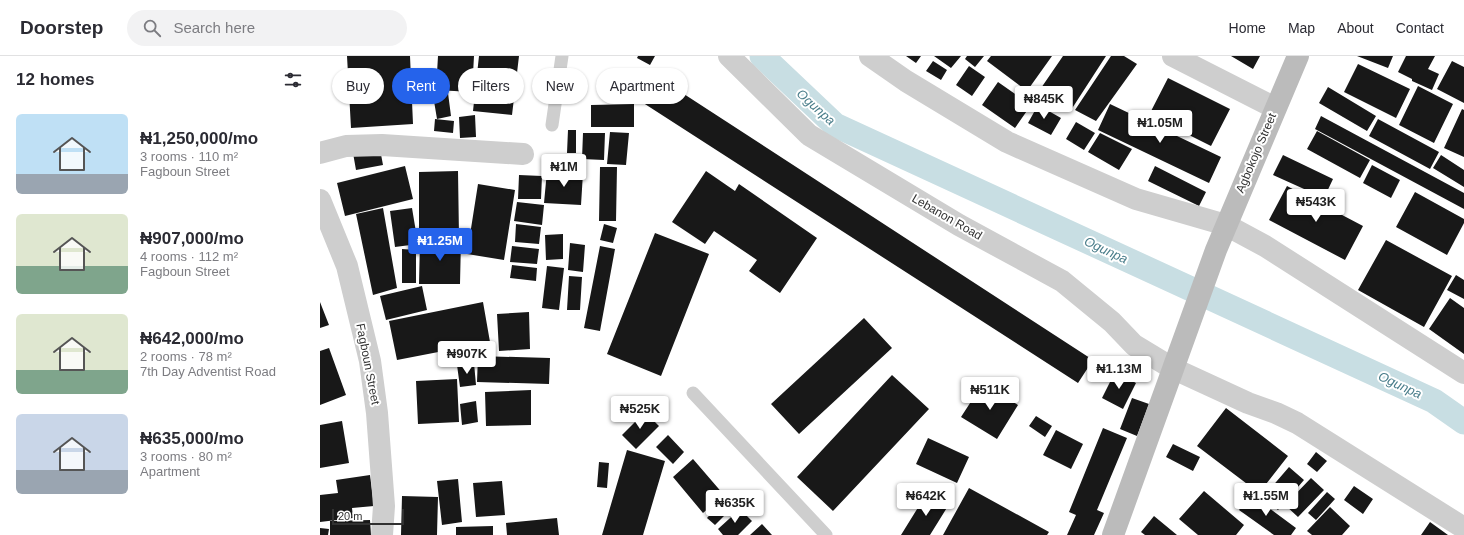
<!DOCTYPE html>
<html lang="en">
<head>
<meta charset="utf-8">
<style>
  :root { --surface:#fff; --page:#f2f2f3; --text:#2b2b33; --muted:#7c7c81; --line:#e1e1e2; --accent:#2563eb }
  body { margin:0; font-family:Helvetica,sans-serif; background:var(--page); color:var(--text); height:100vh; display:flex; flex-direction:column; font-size:15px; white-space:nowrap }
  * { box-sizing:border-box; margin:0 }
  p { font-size:13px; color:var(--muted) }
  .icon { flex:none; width:22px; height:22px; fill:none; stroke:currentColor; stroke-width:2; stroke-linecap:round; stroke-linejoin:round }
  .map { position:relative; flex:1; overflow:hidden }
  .side { display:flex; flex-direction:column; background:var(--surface); width:320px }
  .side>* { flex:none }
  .banner { position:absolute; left:12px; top:12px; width:380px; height:36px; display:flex; gap:8px }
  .scale { position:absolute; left:12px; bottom:10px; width:72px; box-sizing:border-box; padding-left:4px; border:2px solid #313131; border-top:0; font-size:11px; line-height:14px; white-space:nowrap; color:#313131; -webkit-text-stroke:3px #fff; paint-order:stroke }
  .price { position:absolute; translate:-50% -34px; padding:0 9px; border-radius:4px; background:#fff; color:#222; font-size:13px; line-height:26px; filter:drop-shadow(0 1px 2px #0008) }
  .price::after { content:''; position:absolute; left:50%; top:24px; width:12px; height:9px; margin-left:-6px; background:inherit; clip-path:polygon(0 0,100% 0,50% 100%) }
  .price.current { background:var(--accent); color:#fff }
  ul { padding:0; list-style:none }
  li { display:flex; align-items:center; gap:12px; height:100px; padding:0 16px }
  li span { display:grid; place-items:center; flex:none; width:112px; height:80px; border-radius:6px; color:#555 }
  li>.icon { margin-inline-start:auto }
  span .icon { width:48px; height:48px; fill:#fffc; stroke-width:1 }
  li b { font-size:17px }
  h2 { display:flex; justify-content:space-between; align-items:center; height:48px; padding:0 16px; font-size:17px }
  .pill { padding:0 14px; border-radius:18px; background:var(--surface); box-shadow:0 1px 3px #0004; font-size:14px; line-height:36px }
  .pill.current { background:var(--accent); color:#fff }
  header { display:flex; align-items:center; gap:24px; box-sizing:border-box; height:56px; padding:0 20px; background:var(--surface); border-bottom:1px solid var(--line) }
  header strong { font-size:19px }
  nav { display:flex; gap:22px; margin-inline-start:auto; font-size:14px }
  .search { width:280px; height:36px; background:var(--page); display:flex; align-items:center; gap:10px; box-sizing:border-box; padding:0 14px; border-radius:22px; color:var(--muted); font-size:15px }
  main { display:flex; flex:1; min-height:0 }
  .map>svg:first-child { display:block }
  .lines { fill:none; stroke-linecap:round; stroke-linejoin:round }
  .canal { stroke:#c8dee3; stroke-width:25 }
  .building { fill:#181818 }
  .lane { stroke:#cecece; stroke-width:13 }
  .street { stroke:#cecece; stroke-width:22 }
  .secondary { stroke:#bbb; stroke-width:22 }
  .labels { text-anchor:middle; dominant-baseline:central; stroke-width:4; stroke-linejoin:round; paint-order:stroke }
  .street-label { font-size:12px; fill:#313131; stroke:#fff }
  .water-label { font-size:13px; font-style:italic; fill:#497d8a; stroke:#fff }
</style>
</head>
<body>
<header>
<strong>Doorstep</strong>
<div class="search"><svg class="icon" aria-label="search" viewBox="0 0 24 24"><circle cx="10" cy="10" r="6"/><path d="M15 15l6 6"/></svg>Search here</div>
<nav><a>Home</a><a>Map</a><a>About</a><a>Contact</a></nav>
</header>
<main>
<section class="side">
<h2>12 homes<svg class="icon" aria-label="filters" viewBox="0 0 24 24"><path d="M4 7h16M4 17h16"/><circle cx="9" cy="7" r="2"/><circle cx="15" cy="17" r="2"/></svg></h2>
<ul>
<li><span style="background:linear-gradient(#bfe0f5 75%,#9aa5b1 0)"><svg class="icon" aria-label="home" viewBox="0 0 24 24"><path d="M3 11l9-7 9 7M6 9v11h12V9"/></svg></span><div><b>₦1,250,000/mo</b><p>3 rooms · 110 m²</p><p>Fagboun Street</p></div></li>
<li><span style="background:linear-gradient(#dfe7d0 65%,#7fa58c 0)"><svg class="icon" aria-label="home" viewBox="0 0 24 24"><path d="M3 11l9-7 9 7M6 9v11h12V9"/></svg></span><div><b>₦907,000/mo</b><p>4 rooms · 112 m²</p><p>Fagboun Street</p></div></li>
<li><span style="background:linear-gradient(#dfe7d0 70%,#7fa58c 0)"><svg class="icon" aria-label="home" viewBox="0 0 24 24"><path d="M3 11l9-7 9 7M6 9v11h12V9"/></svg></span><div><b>₦642,000/mo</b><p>2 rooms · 78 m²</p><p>7th Day Adventist Road</p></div></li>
<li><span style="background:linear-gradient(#c9d6e8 70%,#9aa5b1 0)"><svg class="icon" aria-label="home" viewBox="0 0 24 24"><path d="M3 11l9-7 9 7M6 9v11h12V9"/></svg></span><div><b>₦635,000/mo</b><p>3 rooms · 80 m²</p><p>Apartment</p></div></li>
</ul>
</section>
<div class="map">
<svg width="1144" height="479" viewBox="0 0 1144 479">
  <rect width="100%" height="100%" fill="#fff"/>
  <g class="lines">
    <!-- canal -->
    <path class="canal" d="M442,0L515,69L1114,345L1144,366"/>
  </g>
  <!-- building -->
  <path class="building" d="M27,0H90L93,68L31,72Z
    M118,0H154L152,36L116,34Z
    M159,0H199L192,59L153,55Z
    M318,0H335L330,9L317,2Z
    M586,0H601L596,7Z
    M614,0H641L631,12Z
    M647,0H664L655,11L645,3Z
    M671,0H732L707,35L667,5Z
    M743,0H786L751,54L719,35Z
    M791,0H804L817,8L776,65L755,54Z
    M911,0H940L933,13Z
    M1037,0H1073L1068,12Z
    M1086,0H1115L1108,13L1119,18L1112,34L1092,25V23L1078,16Z
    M613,5L627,14L621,24L606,15Z
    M1132,5L1144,11V47L1117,33Z
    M1038,8L1090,33L1076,62L1024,36Z
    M649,10L665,21L652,40L636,29Z
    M330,16L773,304L758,327L314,41Z
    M848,22L910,53L891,90L829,59Z
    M678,26L711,49L695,72L662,49Z
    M1098,30L1133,48L1114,87L1079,69Z
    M1008,31L1056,60L1047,75L999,47Z
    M128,37L131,60L117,63L113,39Z
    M314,48V71H271V49Z
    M790,48L901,101L889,127L778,74Z
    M718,49L741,62L731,79L708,67Z
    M1142,53L1144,54V101L1124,92Z
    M155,59L156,81L140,82L139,61Z
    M1001,60L1144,137V153L995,73Z
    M115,63L134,65L133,77L114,75Z
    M1058,63L1119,96L1110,113L1049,80Z
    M756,66L775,77L764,94L746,83Z
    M248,74H256V97H247Z
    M997,75L1050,104L1040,122L987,93Z
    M290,76L309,77L306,109L287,108Z
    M263,77H285L284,104L262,103Z
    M780,77L812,93L799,114L768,96Z
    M60,93L63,109L36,114L33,97Z
    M963,99L1013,123L1004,142L953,119Z
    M1121,99L1144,114V131L1113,112Z
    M1052,109L1080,124L1071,142L1043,127Z
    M85,110L93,143L25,160L17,127Z
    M835,110L886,136L879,150L828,125Z
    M280,111H297L296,165H279Z
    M138,115L139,181H99V116Z
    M227,115L263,117L261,149L224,147Z
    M386,115L415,135L419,128L497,182L460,237L429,215L437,204L394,175L385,188L352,166Z
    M199,119L222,120L221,143H198Z
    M158,128L195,134L184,204L147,198Z
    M967,130L1043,170L1025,204L949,164Z
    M1095,136L1144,163V167L1127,199L1076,171Z
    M197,146L224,149L222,169L194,165Z
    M63,152L77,232L53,239L36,158Z
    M92,152L98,188L75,191L70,155Z
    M196,168L221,171L219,188L195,186Z
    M284,168L297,172L293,187L280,184Z
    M335,177L389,198L341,320L287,298Z
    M243,178V203L226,204L225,179Z
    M100,184H141L140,228H99Z
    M1066,184L1132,220L1104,271L1038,234Z
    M250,187L265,189L263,216L248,214Z
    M192,190L219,193L217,208L190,206Z
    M280,190L295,193L280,275L264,272Z
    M82,193L96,194V227H82Z
    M192,209L217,212L216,225L190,222Z
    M227,210L244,212L239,254L222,252Z
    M1136,219L1144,224V243L1127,234Z
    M249,220L262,221L260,254H247Z
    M102,230L107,254L66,264L60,240Z
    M1130,242L1144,252V298L1109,273Z
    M0,246L9,269L0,272Z
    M163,246L170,286L77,304L69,265Z
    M209,256L210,293L179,295L177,258Z
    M544,262L572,292L479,378L451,348Z
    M9,292L26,339L0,349V295Z
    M158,300L230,302L229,328L157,326Z
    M154,307L156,329L140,331L137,309Z
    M795,316L816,327L803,353L782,342Z
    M572,319L609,353L513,455L477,421Z
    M137,323L139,366L98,368L96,325Z
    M663,327L698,349L677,383L641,361Z
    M211,334V369L166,370L165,336Z
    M812,342L829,348L817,380L800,373Z
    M156,345L158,366L142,369L140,348Z
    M906,352L968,400L939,437L877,390Z
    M325,356L339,370L316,393L302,379Z
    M716,360L732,370L725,381L709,370Z
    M22,365L29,407L0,412V369Z
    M783,372L807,382L777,454L784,457L774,479H747L756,459L749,456Z
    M736,374L763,388L751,413L723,399Z
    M348,379L364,396L353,408L336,391Z
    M608,382L649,401L637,427L596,408Z
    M853,388L880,401L873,415L846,401Z
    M307,394L345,405L323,479H282Z
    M996,396L1007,405L997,416L987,408Z
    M373,403L404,439L383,457L353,421Z
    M279,406L289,407L287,432L277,431Z
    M969,411L984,424L958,454L943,441Z
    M50,419L54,450L32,452L33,462L0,466V439L18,437L16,424Z
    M991,422L1004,434L978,461L965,449Z
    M138,423L142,466L122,469L117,425Z
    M182,425L185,459L156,461L153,427Z
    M1034,430L1053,443L1043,458L1024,444Z
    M649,432L729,476L727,479H623Z
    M884,435L924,469L916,479H878L859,463Z
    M1007,436L1015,443L996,464L988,457Z
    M607,437L628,450L610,479H581Z
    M930,438L976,472L971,479H954L919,454Z
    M82,440L118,441L117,479H81Z
    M407,440L416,448L395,469L387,462Z
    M1010,451L1030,470L1022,479H992L987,475Z
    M420,453L432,465L418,479H403L398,473Z
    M834,460L857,479H825L821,476Z
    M237,462L239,479H187L186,467Z
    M50,464L51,479H10V465Z
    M1110,466L1128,479H1101Z
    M442,468L452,479H430Z
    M173,470V479H136V471Z
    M0,472L9,473L8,479H0Z"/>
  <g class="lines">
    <!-- lane -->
    <path class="lane" d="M232,69L242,0
      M373,337L506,479"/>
    <!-- street -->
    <path class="street" d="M409,0L489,79L639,169L742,225L792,266L814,289L852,312L928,347L956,357L977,367L1144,472
      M550,0L586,25L687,86L816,143L906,169L945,190L1144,317
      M853,0L955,52
      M0,97L26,90L62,89L203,98
      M0,144L27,210L50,305L57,357L64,450L62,479"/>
    <!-- secondary -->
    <path class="secondary" d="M793,479L896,194L978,0"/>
  </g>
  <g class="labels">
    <!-- street labels -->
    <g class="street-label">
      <text transform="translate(936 97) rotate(-67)">Agbokojo Street</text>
      <text transform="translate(627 161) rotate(30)">Lebanon Road</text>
      <text transform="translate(48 308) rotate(79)">Fagboun Street</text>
    </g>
    <!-- water labels -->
    <g class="water-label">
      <text transform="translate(496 51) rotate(42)">Ogunpa</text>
      <text transform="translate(786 194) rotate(25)">Ogunpa</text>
      <text transform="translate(1080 329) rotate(25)">Ogunpa</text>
    </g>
  </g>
</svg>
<div class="scale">20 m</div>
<b class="price" style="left:724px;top:64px">₦845K</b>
<b class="price" style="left:840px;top:88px">₦1.05M</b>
<b class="price" style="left:244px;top:132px">₦1M</b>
<b class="price" style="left:996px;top:167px">₦543K</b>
<b class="price current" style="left:120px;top:206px">₦1.25M</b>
<b class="price" style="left:147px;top:319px">₦907K</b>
<b class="price" style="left:799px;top:334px">₦1.13M</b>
<b class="price" style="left:670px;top:355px">₦511K</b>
<b class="price" style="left:320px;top:374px">₦525K</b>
<b class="price" style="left:606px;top:461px">₦642K</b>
<b class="price" style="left:946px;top:461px">₦1.55M</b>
<b class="price" style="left:415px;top:468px">₦635K</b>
<div class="banner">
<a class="pill">Buy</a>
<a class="pill current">Rent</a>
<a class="pill">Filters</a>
<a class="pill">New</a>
<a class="pill">Apartment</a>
</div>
</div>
</main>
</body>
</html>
